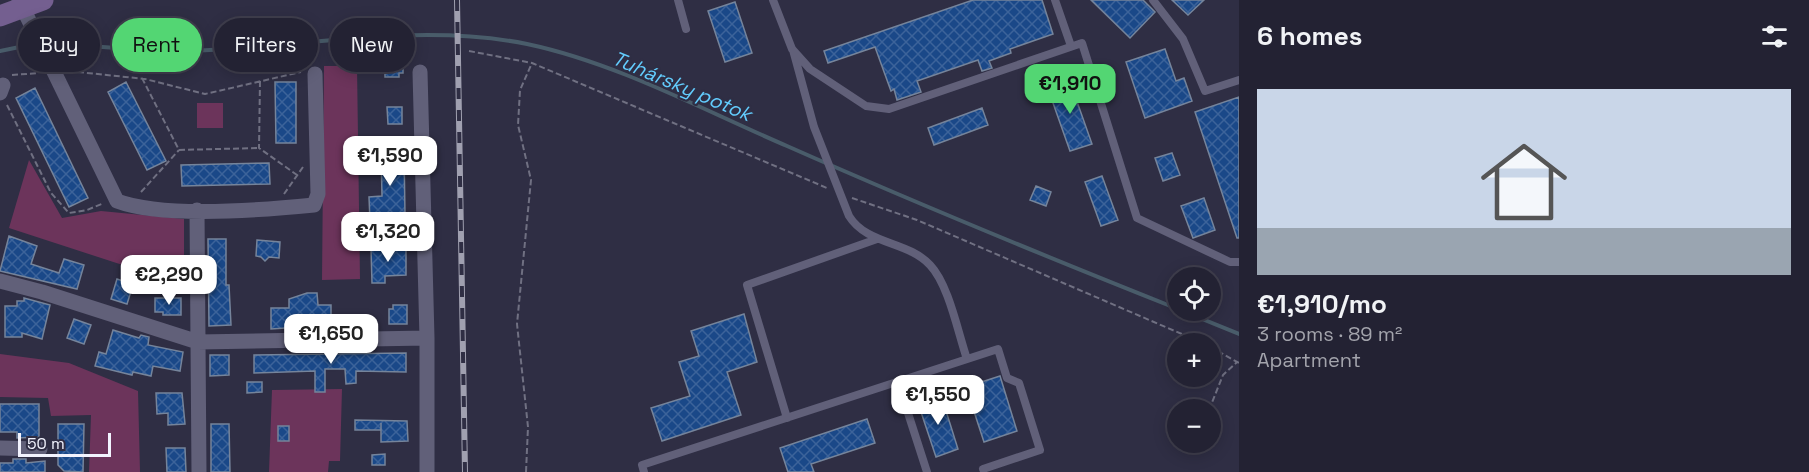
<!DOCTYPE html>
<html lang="en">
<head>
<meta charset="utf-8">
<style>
  :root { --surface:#232233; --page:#2b2a3b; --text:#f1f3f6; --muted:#a3a4ac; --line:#403f4e; --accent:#53d673 }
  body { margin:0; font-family:"Space Grotesk",sans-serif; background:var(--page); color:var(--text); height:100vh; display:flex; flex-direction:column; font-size:22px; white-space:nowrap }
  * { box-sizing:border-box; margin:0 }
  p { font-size:20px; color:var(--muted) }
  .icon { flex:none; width:33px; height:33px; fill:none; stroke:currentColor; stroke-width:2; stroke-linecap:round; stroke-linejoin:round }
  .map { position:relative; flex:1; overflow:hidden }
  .details { display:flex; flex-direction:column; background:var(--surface); width:570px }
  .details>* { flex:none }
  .guide { position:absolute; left:18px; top:18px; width:570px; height:54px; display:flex; gap:12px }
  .controls { position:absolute; left:1167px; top:267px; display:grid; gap:12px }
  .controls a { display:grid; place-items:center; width:54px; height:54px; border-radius:50%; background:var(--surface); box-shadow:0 3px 15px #0003,0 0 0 2px var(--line); font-size:30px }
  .scale { position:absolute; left:18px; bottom:15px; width:93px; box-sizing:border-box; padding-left:6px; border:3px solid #f2f3fe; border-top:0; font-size:16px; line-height:21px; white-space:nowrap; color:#f2f3fe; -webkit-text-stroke:4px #2f2e44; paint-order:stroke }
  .price { position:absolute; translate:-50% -51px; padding:0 14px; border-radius:12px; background:#fff; color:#222; font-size:20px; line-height:39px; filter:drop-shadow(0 2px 3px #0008) }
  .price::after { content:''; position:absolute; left:50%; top:36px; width:18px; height:14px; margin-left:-9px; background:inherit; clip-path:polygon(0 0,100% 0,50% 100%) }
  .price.on { background:var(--accent); color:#111 }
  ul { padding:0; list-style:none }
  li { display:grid; align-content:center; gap:12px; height:318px; padding:0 18px }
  li span { display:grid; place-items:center; height:186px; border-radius:0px; color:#555 }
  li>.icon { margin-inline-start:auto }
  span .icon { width:108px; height:108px; fill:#fffc; stroke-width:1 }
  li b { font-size:26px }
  h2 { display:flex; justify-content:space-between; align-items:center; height:72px; padding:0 18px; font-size:26px }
  .chip { padding:0 21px; border-radius:27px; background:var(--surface); box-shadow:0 3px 15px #0003,0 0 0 2px var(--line); font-size:21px; line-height:54px }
  .chip.on { background:var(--accent); color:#111 }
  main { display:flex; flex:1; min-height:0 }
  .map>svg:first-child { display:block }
  .garden { fill:#6c345b }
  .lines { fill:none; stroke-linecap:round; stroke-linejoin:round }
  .stream { stroke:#495c6a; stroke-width:4 }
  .building { fill:url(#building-cross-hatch); stroke:#75849b; stroke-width:1.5 }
  .path { stroke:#707082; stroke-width:2; stroke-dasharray:6 3; stroke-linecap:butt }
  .lane { stroke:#616079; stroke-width:8 }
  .street { stroke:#616079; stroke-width:15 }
  .secondary { stroke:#745f90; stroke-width:21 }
  .rail-casing { stroke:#a0a0b0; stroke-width:6 }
  .rail { stroke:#2f2e44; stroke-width:4; stroke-dasharray:11; stroke-linecap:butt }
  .labels { text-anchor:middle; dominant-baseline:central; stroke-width:4.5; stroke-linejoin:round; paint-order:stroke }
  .water-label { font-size:20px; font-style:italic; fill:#63cdfe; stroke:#2f2e44 }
</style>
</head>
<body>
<main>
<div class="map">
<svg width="1239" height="472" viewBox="0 0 1239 472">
  <defs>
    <pattern id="building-cross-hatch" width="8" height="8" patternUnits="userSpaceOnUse" patternTransform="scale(1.5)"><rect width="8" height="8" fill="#1a4888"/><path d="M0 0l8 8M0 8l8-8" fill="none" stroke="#3c639a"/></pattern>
  </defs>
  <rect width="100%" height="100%" fill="#2f2e44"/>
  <!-- garden -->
  <path class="garden" d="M324,66H357L360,279L322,280Z
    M197,103H223V128H197Z
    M29,160L62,218L101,211L184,219V285L9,228Z
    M0,354L69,363L138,391L140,472H89L91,415L51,416L48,398L0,397Z
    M342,389L340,461H329L328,472H269L272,390Z"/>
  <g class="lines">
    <!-- stream -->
    <path class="stream" d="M45,44C91,44 136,52 182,51C295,49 414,21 527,44C617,63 703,110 787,146C916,203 1047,257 1178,309
      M0,51L34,44
      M1180,310L1239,334"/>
  </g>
  <!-- building -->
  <path class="building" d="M973,0H1042L1053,34L1010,49L1011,53L989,61L992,68L982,71L978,60L917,81L921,92L897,100L894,89L891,91L875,47L828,63L824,51Z
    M1091,0H1143L1155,12L1130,38Z
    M1172,0H1204L1188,15Z
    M735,2L752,53L725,62L708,11Z
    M1165,49L1176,81L1184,78L1192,101L1145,118L1126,62Z
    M403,57V73H399V77H385V58Z
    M1069,79L1092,144L1070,151L1047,86Z
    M126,82L166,161L147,170L108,92Z
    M275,82H296V143H276Z
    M35,88L88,198L69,207L16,98Z
    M1239,97V238H1237L1195,112Z
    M387,107H402V124H388Z
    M982,108L988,125L934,145L928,128Z
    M381,151H404L405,215H380V221H370L369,197L382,196Z
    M1172,153L1180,175L1163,181L1155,158Z
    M269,163L270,184L182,186L181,165Z
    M1102,176L1118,220L1101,226L1085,182Z
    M1036,186L1051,192L1046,206L1030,200Z
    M1204,198L1215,230L1193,238L1181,206Z
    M9,236L37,246L31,264L59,273L64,259L84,265L77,289L0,271Z
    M208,239H226V285H229L231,325L209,326Z
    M257,240L280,242L279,258L269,257L265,261L261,257L256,256Z
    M406,247V275L385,276V283H372L371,248Z
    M117,279L126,282L125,286L132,288L127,304L111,299Z
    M307,293H317L318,305H331V325L271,329V308H289V299Z
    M24,298L50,305L42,339L22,333V337H5V306H17V301H24Z
    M155,298H181V315H163V312H155Z
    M393,305H407V324H389V309H393Z
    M744,314L757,362L727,372L741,415L662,441L651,408L690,396L679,362L699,356L691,331Z
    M74,319L91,325L84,344L67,338Z
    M113,330L139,338L141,335L149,337L148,345L183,352L180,371L153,366L151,376L133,372L132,375L95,366L99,352L106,354Z
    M406,353V372L356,371V383L346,384L345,369H325V392H315V371L254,373V355Z
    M210,355H229V375L210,376Z
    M1000,376L1017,431L984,442L966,387Z
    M247,382H262V392L247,393Z
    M156,393H182L185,424L168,425V413L157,414Z
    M941,395L958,449L936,457L918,403Z
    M0,404H39V437L17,438V432H0Z
    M867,419L875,443L811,464L814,472H788L780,448Z
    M355,420L407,421L408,441L381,442V423V430H355Z
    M58,424H84L83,472L64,471L58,465Z
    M211,424H229L230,472H211Z
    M278,426H289V441H278Z
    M166,448H185L186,472H167Z
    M385,454V465H372V455Z
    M13,459H26V463L45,461V472H0V463H13Z"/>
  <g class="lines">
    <!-- path -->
    <path class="path" d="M469,51L532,63L827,188
      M69,71L145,79L205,94L301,72
      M12,75L39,73
      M142,78L179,150L259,148
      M260,81L259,148L297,175
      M7,105L51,193L69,213L87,210L104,203
      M141,192L179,150
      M284,194L303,167
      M852,198L917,220L1205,344
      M1210,347L1239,363
      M1209,410L1223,375L1237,362
      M526,472L528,427L517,324L531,180L518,125L520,90L532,63"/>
    <!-- lane -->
    <path class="lane" d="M678,0L686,29
      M773,0L792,49L810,69L866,106L889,109L1082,43L1137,218L1230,262H1239
      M1055,0L1071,46
      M1153,0L1183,39L1205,91L1239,80
      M793,50L814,127L849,216C867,245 908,241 930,265C949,285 958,333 967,359
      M898,382L927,472
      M787,418L747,285L877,239
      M644,472L642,465L998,349L1007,378L1019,383L1040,450L983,469"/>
    <!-- street -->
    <path class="street" d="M19,0L117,201C162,218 264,210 314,205L318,194L315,74
      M420,72L427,338V472
      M0,93L3,85
      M197,210L199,472
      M0,281L42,292L198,342L427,338
      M0,448L40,449"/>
    <!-- secondary -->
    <path class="secondary" d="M0,16L43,0"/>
    <defs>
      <path id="rail" d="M457,0L465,472"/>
    </defs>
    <!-- rail casing -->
    <use href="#rail" class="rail-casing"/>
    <!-- rail -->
    <use href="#rail" class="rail"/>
  </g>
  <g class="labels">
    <!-- water labels -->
    <g class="water-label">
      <text transform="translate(682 86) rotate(23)">Tuhársky potok</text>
    </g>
  </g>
</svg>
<div class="controls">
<a><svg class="icon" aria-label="locate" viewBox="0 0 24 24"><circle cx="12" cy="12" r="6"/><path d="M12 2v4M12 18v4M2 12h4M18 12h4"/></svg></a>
<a>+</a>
<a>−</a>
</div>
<div class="scale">50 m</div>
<b class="price on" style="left:1070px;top:115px">€1,910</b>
<b class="price" style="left:390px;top:187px">€1,590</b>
<b class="price" style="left:388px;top:263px">€1,320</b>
<b class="price" style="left:169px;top:306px">€2,290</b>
<b class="price" style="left:331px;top:365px">€1,650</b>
<b class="price" style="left:938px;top:426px">€1,550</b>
<div class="guide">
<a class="chip">Buy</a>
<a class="chip on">Rent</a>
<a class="chip">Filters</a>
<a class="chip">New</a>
</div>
</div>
<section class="details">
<h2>6 homes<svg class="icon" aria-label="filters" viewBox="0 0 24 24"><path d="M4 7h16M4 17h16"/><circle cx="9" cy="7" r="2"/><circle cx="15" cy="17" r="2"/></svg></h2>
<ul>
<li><span style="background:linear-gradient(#c9d6e8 75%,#9aa5b1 0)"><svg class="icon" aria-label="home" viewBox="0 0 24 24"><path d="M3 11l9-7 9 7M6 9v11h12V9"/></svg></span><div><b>€1,910/mo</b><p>3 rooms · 89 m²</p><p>Apartment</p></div></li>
</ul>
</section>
</main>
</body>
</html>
